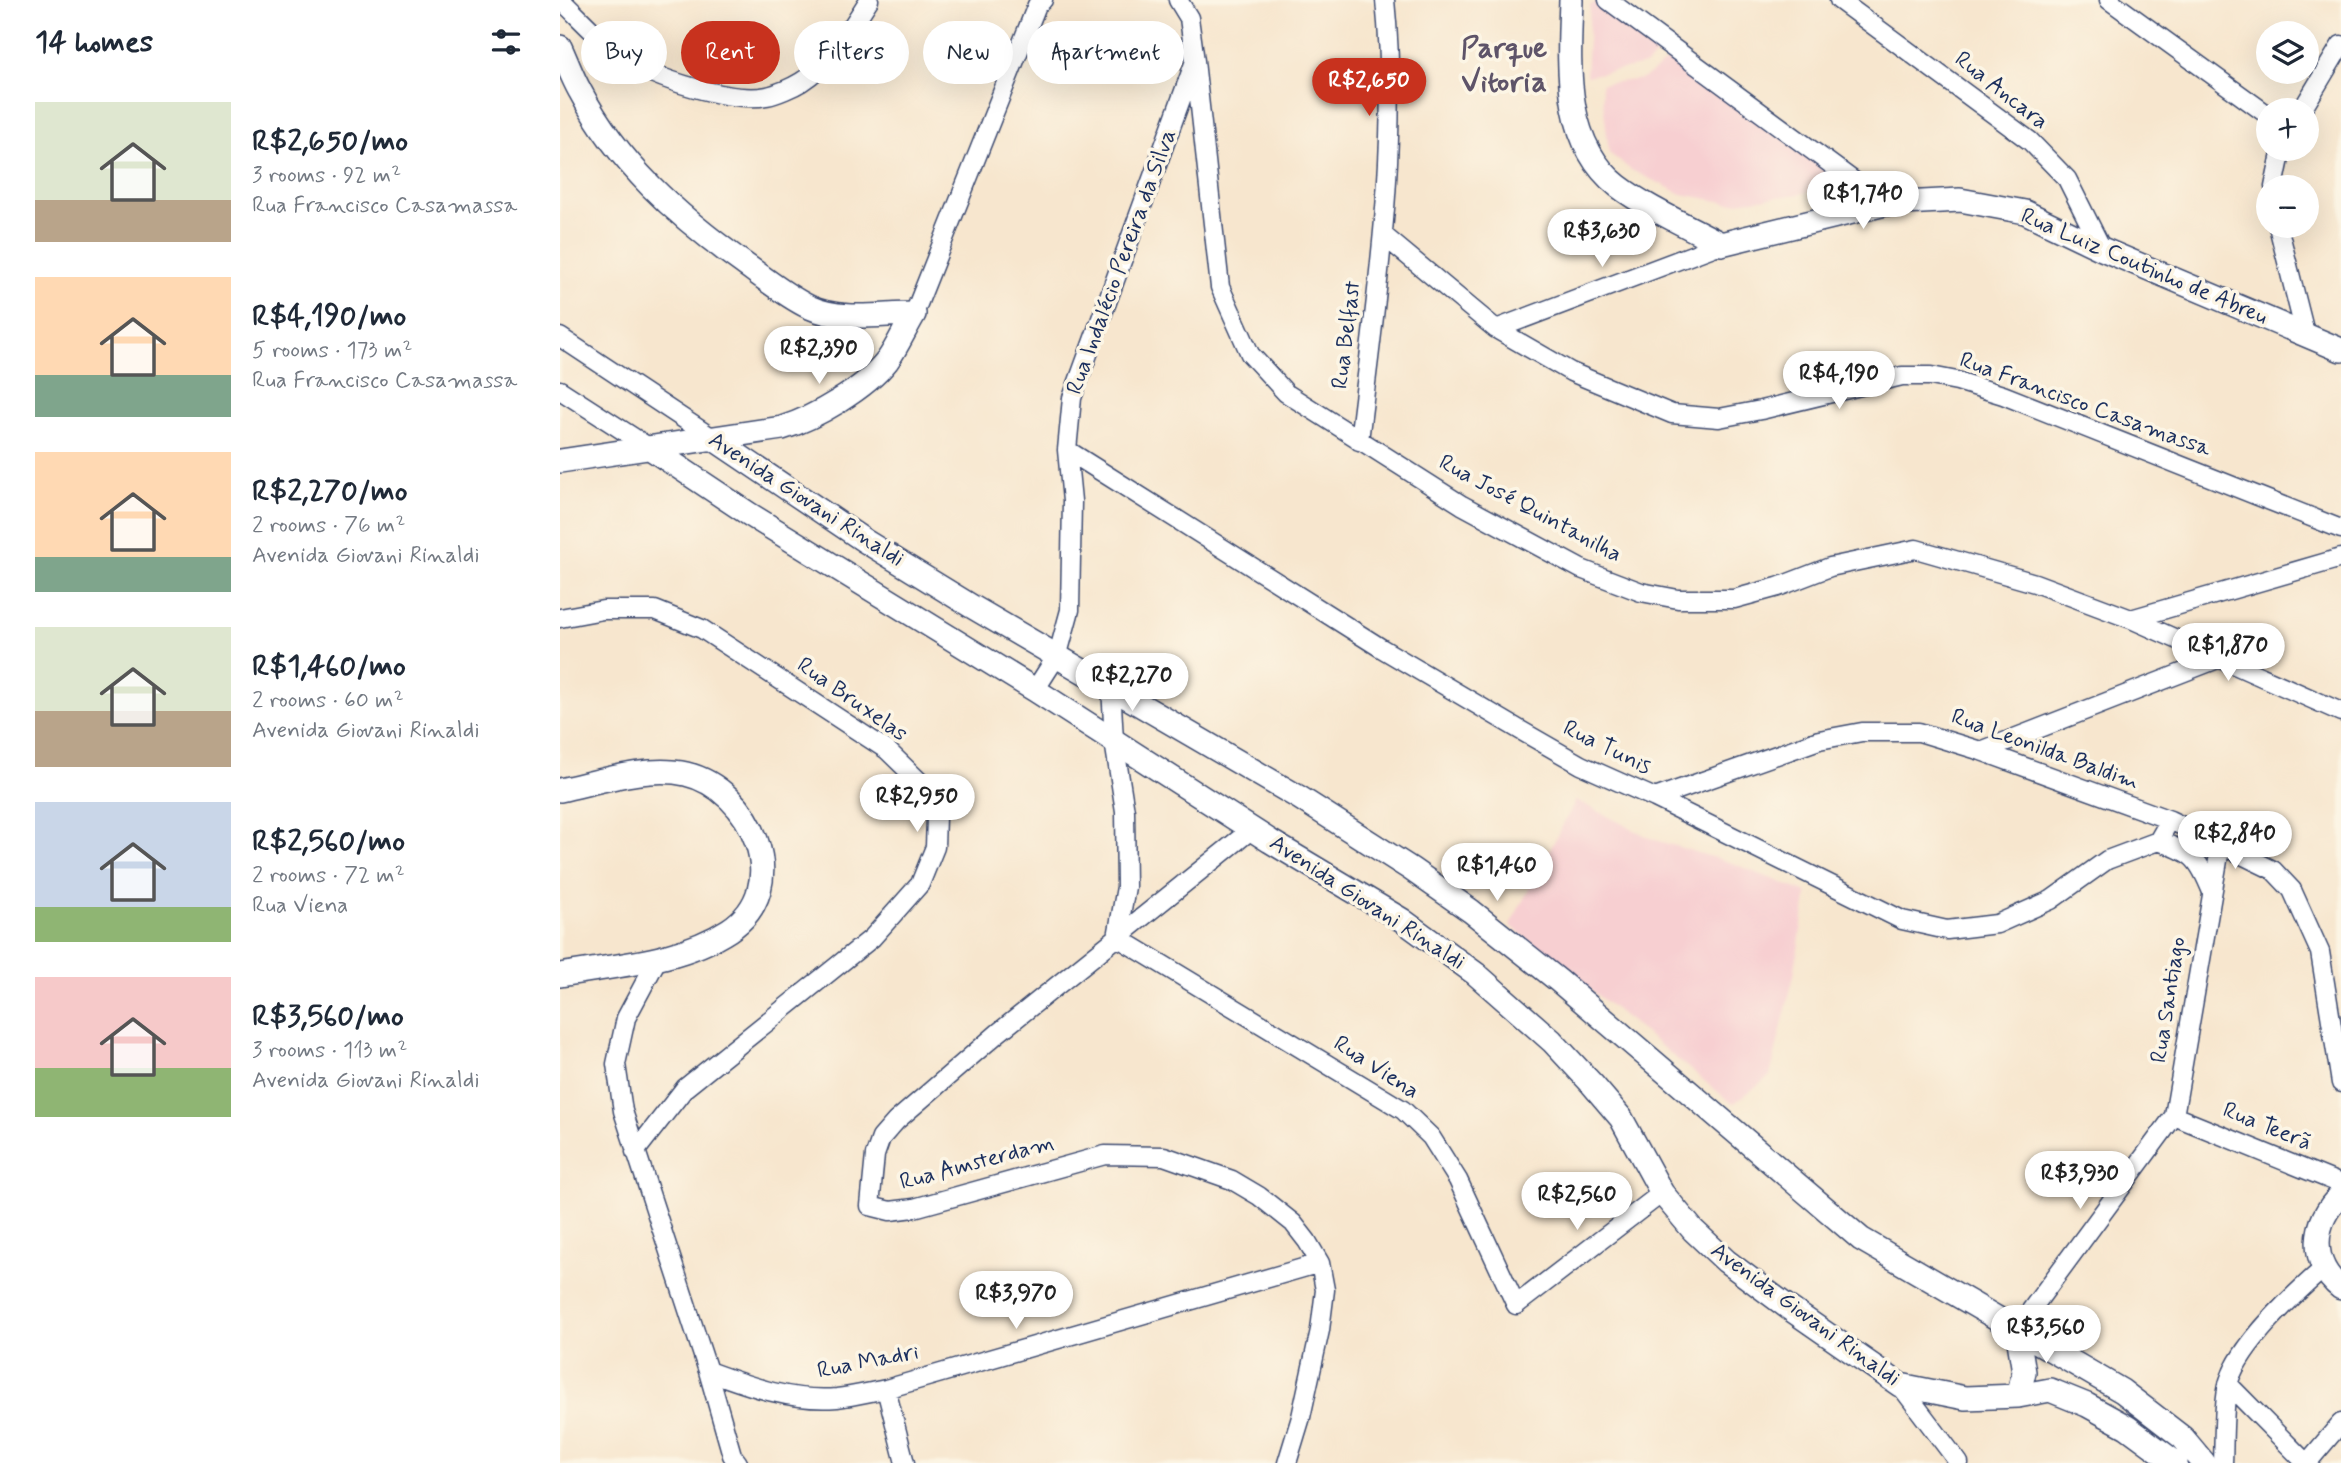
<!DOCTYPE html>
<html lang="en">
<head>
<meta charset="utf-8">
<style>
  :root { --surface:#fff; --page:#f2f2f3; --text:#1f2937; --muted:#747a83; --accent:#c8321e }
  body { margin:0; font-family:Mynerve,sans-serif; background:var(--page); color:var(--text); height:100vh; display:flex; flex-direction:column; font-size:26px; white-space:nowrap }
  * { box-sizing:border-box; margin:0 }
  p { font-size:23px; color:var(--muted) }
  .icon { flex:none; width:38px; height:38px; fill:none; stroke:currentColor; stroke-width:2; stroke-linecap:round; stroke-linejoin:round }
  .map { position:relative; flex:1; overflow:hidden }
  .panel { display:flex; flex-direction:column; background:var(--surface); width:560px }
  .panel>* { flex:none }
  .hud { position:absolute; left:21px; top:21px; width:665px; height:63px; display:flex; gap:14px }
  .fabs { position:absolute; left:1696px; top:21px; display:grid; gap:14px }
  .fabs a { display:grid; place-items:center; width:63px; height:63px; border-radius:50%; background:var(--surface); box-shadow:0 7px 28px #0002; font-size:35px }
  .price { position:absolute; translate:-50% -60px; padding:0 16px; border-radius:24px; background:#fff; color:#222; font-size:23px; line-height:46px; filter:drop-shadow(0 2px 4px #0008) }
  .price::after { content:''; position:absolute; left:50%; top:42px; width:21px; height:16px; margin-left:-10px; background:inherit; clip-path:polygon(0 0,100% 0,50% 100%) }
  .price.current { background:var(--accent); color:#fff }
  ul { padding:0; list-style:none }
  li { display:flex; align-items:center; gap:21px; height:175px; padding:0 35px }
  li span { display:grid; place-items:center; flex:none; width:196px; height:140px; border-radius:0px; color:#555 }
  li>.icon { margin-inline-start:auto }
  span .icon { width:84px; height:84px; fill:#fffc; stroke-width:1 }
  li b { font-size:30px }
  h2 { display:flex; justify-content:space-between; align-items:center; height:84px; padding:0 35px; font-size:30px }
  .tag { padding:0 24px; border-radius:32px; background:var(--surface); box-shadow:0 7px 28px #0002; font-size:24px; line-height:63px }
  .tag.current { background:var(--accent); color:#fff }
  main { display:flex; flex:1; min-height:0 }
  .map>svg:first-child { display:block }
  .built { fill:#f7cfd1 }
  .lines { fill:none; stroke-linecap:round; stroke-linejoin:round }
  .minor-casing { stroke:#3c4a6f; stroke-width:21 }
  .tertiary-casing { stroke:#3c4a6f; stroke-width:26 }
  .minor { stroke:#fff; stroke-width:18 }
  .tertiary { stroke:#fff; stroke-width:23 }
  .labels { text-anchor:middle; dominant-baseline:central; stroke-width:7; stroke-linejoin:round; paint-order:stroke }
  .street-label { font-size:23px; fill:#1b2f5e; stroke:#fcf5e5 }
  .district-label { font-size:30px; font-weight:bold; fill:#5e5469; stroke:#fcf5e5 }
</style>
</head>
<body>
<main>
<section class="panel">
<h2>14 homes<svg class="icon" aria-label="filters" viewBox="0 0 24 24"><path d="M4 7h16M4 17h16"/><circle cx="9" cy="7" r="2"/><circle cx="15" cy="17" r="2"/></svg></h2>
<ul>
<li><span style="background:linear-gradient(#dfe7d0 70%,#b9a48a 0)"><svg class="icon" aria-label="home" viewBox="0 0 24 24"><path d="M3 11l9-7 9 7M6 9v11h12V9"/></svg></span><div><b>R$2,650/mo</b><p>3 rooms · 92 m²</p><p>Rua Francisco Casamassa</p></div></li>
<li><span style="background:linear-gradient(#ffd9b3 70%,#7fa58c 0)"><svg class="icon" aria-label="home" viewBox="0 0 24 24"><path d="M3 11l9-7 9 7M6 9v11h12V9"/></svg></span><div><b>R$4,190/mo</b><p>5 rooms · 173 m²</p><p>Rua Francisco Casamassa</p></div></li>
<li><span style="background:linear-gradient(#ffd9b3 75%,#7fa58c 0)"><svg class="icon" aria-label="home" viewBox="0 0 24 24"><path d="M3 11l9-7 9 7M6 9v11h12V9"/></svg></span><div><b>R$2,270/mo</b><p>2 rooms · 76 m²</p><p>Avenida Giovani Rinaldi</p></div></li>
<li><span style="background:linear-gradient(#dfe7d0 60%,#b9a48a 0)"><svg class="icon" aria-label="home" viewBox="0 0 24 24"><path d="M3 11l9-7 9 7M6 9v11h12V9"/></svg></span><div><b>R$1,460/mo</b><p>2 rooms · 60 m²</p><p>Avenida Giovani Rinaldi</p></div></li>
<li><span style="background:linear-gradient(#c9d6e8 75%,#8fb573 0)"><svg class="icon" aria-label="home" viewBox="0 0 24 24"><path d="M3 11l9-7 9 7M6 9v11h12V9"/></svg></span><div><b>R$2,560/mo</b><p>2 rooms · 72 m²</p><p>Rua Viena</p></div></li>
<li><span style="background:linear-gradient(#f6c9c9 65%,#8fb573 0)"><svg class="icon" aria-label="home" viewBox="0 0 24 24"><path d="M3 11l9-7 9 7M6 9v11h12V9"/></svg></span><div><b>R$3,560/mo</b><p>3 rooms · 113 m²</p><p>Avenida Giovani Rinaldi</p></div></li>
</ul>
</section>
<div class="map">
<svg width="1781" height="1463" viewBox="0 0 1781 1463">
  <rect width="100%" height="100%" fill="#fcf5e5"/>
  <filter id="ink" filterUnits="userSpaceOnUse"><feTurbulence type="fractalNoise" baseFrequency=".0143" numOctaves="2"/><feDisplacementMap in="SourceGraphic" scale="14" xChannelSelector="R" yChannelSelector="G"/><feConvolveMatrix kernelMatrix="1 2 1 2 8 2 1 2 1" color-interpolation-filters="sRGB"/></filter>
  <filter id="wash" filterUnits="userSpaceOnUse"><feTurbulence type="fractalNoise" baseFrequency=".00686" numOctaves="4" result="noise"/><feDisplacementMap in="SourceGraphic" scale="28" xChannelSelector="R" yChannelSelector="G"/><feGaussianBlur stdDeviation="1.57" result="paint"/><feColorMatrix in="noise" values="0 0 0 0 0 0 0 0 0 0 0 0 0 0 0 0 0 1.4 0 .05"/><feComposite in="paint" operator="in"/></filter>
  <g filter="url(#wash)">
    <rect width="100%" height="100%" fill="#f7e6ce"/>
    <!-- built -->
    <path class="built" d="M1039,0L1102,50L1086,65L1026,76L1030,6Z
      M1108,60L1286,181L1240,194L1169,203L1122,194L1071,170L1049,153L1041,84L1083,79Z
      M1016,800L1092,839L1172,863L1247,893L1234,975L1210,1076L1173,1104L950,925Z"/>
  </g>
  <g filter="url(#ink)">
    <g class="lines">
      <defs>
        <path id="minor" d="M1,0C21,19 41,42 64,58C94,79 171,103 207,96C217,94 233,87 241,82C272,63 290,29 309,0
          M1048,0L1325,204
          M1279,0L1470,141L1507,179L1542,249
          M1549,0L1708,115
          M635,61L660,287L690,354L726,393L902,505L1021,569L1081,592L1118,599H1174L1218,587L1270,567L1356,549L1475,583L1571,619L1781,712
          M1742,110L1781,45
          M1714,187L1722,149
          M1718,226L1746,337
          M823,235L936,329L1011,372L1112,414L1159,418L1201,410L1342,376H1371L1397,381L1443,395L1781,529
          M354,314L477,5L483,0
          M936,329L1161,244
          M0,337L154,439
          M0,390L90,448
          M799,441C816,296 840,147 825,0
          M507,450L821,648L960,730L1021,765L1095,798L1342,920L1387,930L1437,924L1491,900L1547,860L1598,841L1610,820
          M0,618L43,610H95L142,629L327,750L362,784L376,817L375,847L360,884L312,938L125,1088L75,1152
          M1571,619L1781,558
          M551,686L554,741L565,811L566,887L557,937
          M475,690L498,654L510,610L512,501L507,450L512,398L635,61L629,18L618,0
          M1421,751L1660,658
          M1095,798L1259,740L1302,732H1359L1421,751L1610,820L1713,870L1732,890L1760,952L1781,1083
          M692,829L438,1033L336,1121L321,1138L315,1155L310,1206L330,1211L354,1208L545,1155L604,1156L672,1180L699,1196L733,1223L747,1241L760,1263L765,1290L760,1330L741,1417L727,1463
          M1598,841C1633,853 1638,857 1652,892
          M557,937L843,1110L871,1137L898,1180L956,1305L1102,1193
          M98,958L66,1018L56,1064L63,1111L148,1371L172,1455L178,1463
          M1614,1116L1781,1184
          M1457,1329L1614,1116L1661,843
          M148,1371C189,1386 232,1402 277,1398C293,1396 310,1392 326,1389L760,1263
          M1668,1384L1746,1463
          M1340,1385L1399,1463
          M326,1389L345,1463
          M1663,1463C1664,1443 1663,1399 1669,1381C1681,1344 1733,1295 1763,1269
          M1747,1463L1781,1423"/>
        <path id="tertiary" d="M1011,0C1009,63 1002,142 1058,186C1087,208 1128,226 1161,244L1325,204L1400,200L1465,212L1542,249L1781,350
          M0,47C7,62 12,77 20,91C58,163 117,216 183,263C204,278 226,296 249,307C282,322 320,314 354,314
          M154,439L305,541L411,606L740,798L851,869L911,911L999,981L1301,1239L1562,1391L1623,1438L1644,1463
          M90,448L189,514L475,690L710,841L842,920L916,974L992,1041L1032,1084L1061,1118L1102,1193L1133,1230L1166,1261L1229,1308L1340,1385L1405,1398L1458,1396L1490,1390L1527,1405L1567,1427L1616,1463
          M0,461L222,428C255,418 306,388 327,361C337,347 345,329 354,314
          M0,790C38,782 88,765 126,774C191,789 235,887 169,930C120,962 56,965 0,975
          M1781,1195C1752,1221 1749,1263 1781,1288
          M1457,1329L1464,1372L1458,1396"/>
      </defs>
      <!-- minor casing -->
      <use href="#minor" class="minor-casing"/>
      <!-- tertiary casing -->
      <use href="#tertiary" class="tertiary-casing"/>
      <!-- minor -->
      <use href="#minor" class="minor"/>
      <!-- tertiary -->
      <use href="#tertiary" class="tertiary"/>
    </g>
  </g>
  <g class="labels">
    <!-- street labels -->
    <g class="street-label">
      <text transform="translate(1441 91) rotate(38)">Rua Ancara</text>
      <text transform="translate(562 262) rotate(-70)">Rua Indalécio Pereira da Silva</text>
      <text transform="translate(1584 267) rotate(23)">Rua Luiz Coutinho de Abreu</text>
      <text transform="translate(787 335) rotate(-83)">Rua Belfast</text>
      <text transform="translate(1525 405) rotate(20)">Rua Francisco Casamassa</text>
      <text transform="translate(246 500) rotate(33)">Avenida Giovani Rinaldi</text>
      <text transform="translate(970 509) rotate(28)">Rua José Quintanilha</text>
      <text transform="translate(292 700) rotate(35)">Rua Bruxelas</text>
      <text transform="translate(1047 748) rotate(26)">Rua Tunis</text>
      <text transform="translate(1485 750) rotate(20)">Rua Leonilda Baldim</text>
      <text transform="translate(807 903) rotate(33)">Avenida Giovani Rinaldi</text>
      <text transform="translate(1609 1000) rotate(-81)">Rua Santiago</text>
      <text transform="translate(816 1068) rotate(33)">Rua Viena</text>
      <text transform="translate(1707 1127) rotate(22)">Rua Teerã</text>
      <text transform="translate(417 1163) rotate(-15)">Rua Amsterdam</text>
      <text transform="translate(1245 1315) rotate(36)">Avenida Giovani Rinaldi</text>
      <text transform="translate(308 1362) rotate(-11)">Rua Madri</text>
    </g>
    <!-- district labels -->
    <g class="district-label">
      <text x="944" y="48">Parque<tspan x="944" dy="34">Vitoria</tspan></text>
    </g>
  </g>
</svg>
<div class="fabs">
<a><svg class="icon" aria-label="layers" viewBox="0 0 24 24"><path d="M12 4l9 5-9 5-9-5zM3 14l9 5 9-5"/></svg></a>
<a>+</a>
<a>−</a>
</div>
<b class="price current" style="left:809px;top:118px">R$2,650</b>
<b class="price" style="left:1303px;top:231px">R$1,740</b>
<b class="price" style="left:1042px;top:269px">R$3,630</b>
<b class="price" style="left:259px;top:386px">R$2,390</b>
<b class="price" style="left:1279px;top:411px">R$4,190</b>
<b class="price" style="left:1668px;top:683px">R$1,870</b>
<b class="price" style="left:572px;top:713px">R$2,270</b>
<b class="price" style="left:357px;top:834px">R$2,950</b>
<b class="price" style="left:1675px;top:871px">R$2,840</b>
<b class="price" style="left:937px;top:903px">R$1,460</b>
<b class="price" style="left:1520px;top:1211px">R$3,930</b>
<b class="price" style="left:1017px;top:1232px">R$2,560</b>
<b class="price" style="left:456px;top:1331px">R$3,970</b>
<b class="price" style="left:1486px;top:1365px">R$3,560</b>
<div class="hud">
<a class="tag">Buy</a>
<a class="tag current">Rent</a>
<a class="tag">Filters</a>
<a class="tag">New</a>
<a class="tag">Apartment</a>
</div>
</div>
</main>
</body>
</html>
